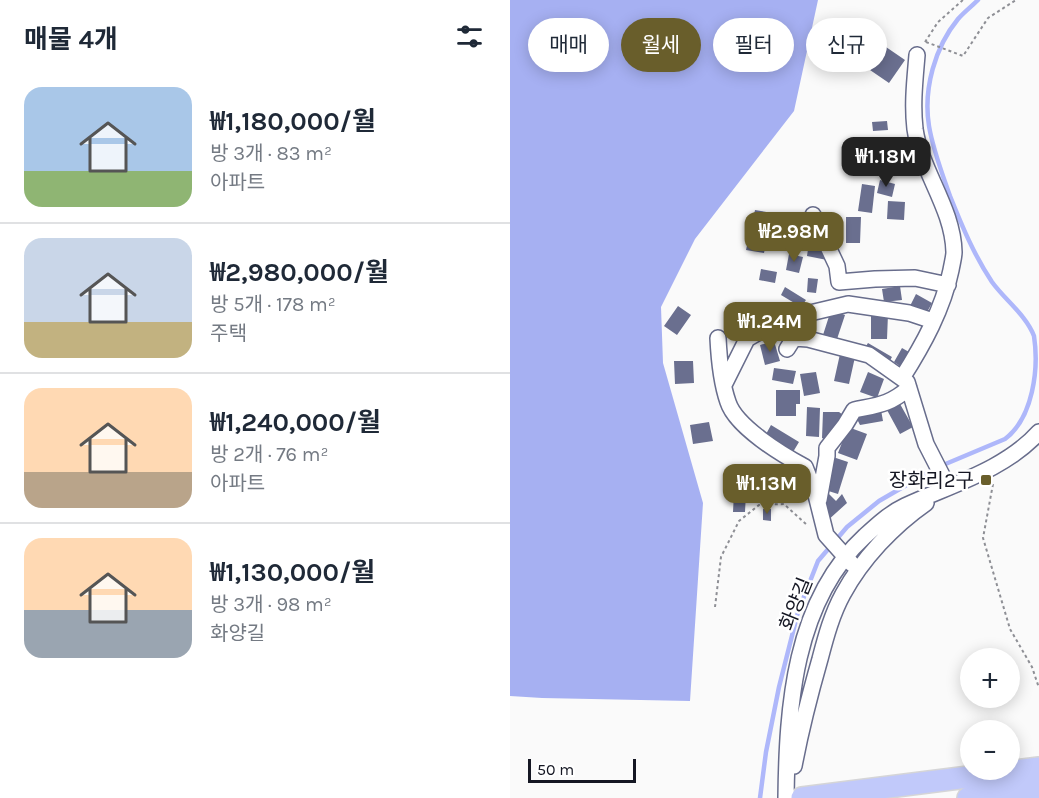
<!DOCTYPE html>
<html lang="ko">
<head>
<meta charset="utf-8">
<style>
  :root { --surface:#fff; --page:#f2f2f3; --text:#1f2937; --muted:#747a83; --line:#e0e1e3; --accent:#695e2b }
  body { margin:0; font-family:Karla,"Noto Sans KR",sans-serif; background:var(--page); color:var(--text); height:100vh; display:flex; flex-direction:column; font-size:22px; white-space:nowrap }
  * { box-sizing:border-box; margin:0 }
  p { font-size:20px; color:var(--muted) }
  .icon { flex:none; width:33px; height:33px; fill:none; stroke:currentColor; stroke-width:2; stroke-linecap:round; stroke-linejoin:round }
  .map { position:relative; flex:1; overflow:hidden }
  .details { display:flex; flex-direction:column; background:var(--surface); width:510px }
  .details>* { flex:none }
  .guide { position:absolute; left:18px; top:18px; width:420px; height:54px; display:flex; gap:12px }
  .controls { position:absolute; left:450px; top:648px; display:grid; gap:12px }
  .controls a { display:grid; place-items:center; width:60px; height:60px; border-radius:50%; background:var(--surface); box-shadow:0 3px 15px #0003; font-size:30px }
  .scale { position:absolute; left:18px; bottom:15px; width:108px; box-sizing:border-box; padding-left:6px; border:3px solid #151723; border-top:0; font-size:16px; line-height:21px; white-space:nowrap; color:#151723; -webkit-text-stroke:4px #fff; paint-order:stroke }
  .price { position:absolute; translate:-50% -51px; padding:0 14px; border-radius:12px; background:var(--accent); color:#fff; font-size:20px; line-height:39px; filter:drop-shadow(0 2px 3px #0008) }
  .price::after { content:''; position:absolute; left:50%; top:36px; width:18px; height:14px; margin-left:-9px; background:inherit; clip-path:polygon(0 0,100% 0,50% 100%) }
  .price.current { background:#222; color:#fff }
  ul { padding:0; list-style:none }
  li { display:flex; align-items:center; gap:18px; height:150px; padding:0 24px }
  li+li { border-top:2px solid var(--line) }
  li span { display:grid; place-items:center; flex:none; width:168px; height:120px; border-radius:18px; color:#555 }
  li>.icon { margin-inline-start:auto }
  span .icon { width:72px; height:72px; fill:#fffc; stroke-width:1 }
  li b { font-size:26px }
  h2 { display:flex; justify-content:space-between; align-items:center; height:72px; padding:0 24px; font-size:26px }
  .chip { padding:0 21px; border-radius:27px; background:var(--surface); box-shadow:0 3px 15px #0003; font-size:21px; line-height:54px }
  .chip.current { background:var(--accent); color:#fff }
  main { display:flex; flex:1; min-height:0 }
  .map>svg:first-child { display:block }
  .forest { fill:#a6b0f2 }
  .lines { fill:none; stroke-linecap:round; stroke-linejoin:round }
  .stream { stroke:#aeb7fa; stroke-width:4.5 }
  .building { fill:#6a6f8f }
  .minor-casing { stroke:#686d8c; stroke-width:18 }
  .highway-casing { stroke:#d5d5d7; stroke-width:24 }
  .path { stroke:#8e8f95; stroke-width:2; stroke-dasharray:3 3; stroke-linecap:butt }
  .minor { stroke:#fff; stroke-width:15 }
  .highway { stroke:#c1c9fa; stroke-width:21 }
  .poi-dot { fill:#695e2b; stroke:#fff; stroke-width:2 }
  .labels { text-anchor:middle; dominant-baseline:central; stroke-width:5; stroke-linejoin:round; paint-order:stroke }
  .poi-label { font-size:20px; fill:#151723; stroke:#fff; text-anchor:end }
  .street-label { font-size:20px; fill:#151723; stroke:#fff }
</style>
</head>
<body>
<main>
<section class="details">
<h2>매물 4개<svg class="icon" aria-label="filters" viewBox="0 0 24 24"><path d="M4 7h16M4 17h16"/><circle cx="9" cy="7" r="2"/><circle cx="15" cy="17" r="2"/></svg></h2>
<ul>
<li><span style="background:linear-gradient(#a9c7e8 70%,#8fb573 0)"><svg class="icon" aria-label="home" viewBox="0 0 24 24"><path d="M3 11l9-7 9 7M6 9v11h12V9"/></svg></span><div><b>₩1,180,000/월</b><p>방 3개 · 83 m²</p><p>아파트</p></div></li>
<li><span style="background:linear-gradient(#c9d6e8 70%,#c2b280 0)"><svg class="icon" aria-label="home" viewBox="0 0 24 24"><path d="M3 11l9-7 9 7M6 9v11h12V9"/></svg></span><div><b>₩2,980,000/월</b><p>방 5개 · 178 m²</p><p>주택</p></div></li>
<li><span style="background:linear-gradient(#ffd9b3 70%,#b9a48a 0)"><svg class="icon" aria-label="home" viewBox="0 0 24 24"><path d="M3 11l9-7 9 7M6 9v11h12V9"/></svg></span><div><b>₩1,240,000/월</b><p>방 2개 · 76 m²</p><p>아파트</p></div></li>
<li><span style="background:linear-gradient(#ffd9b3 60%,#9aa5b1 0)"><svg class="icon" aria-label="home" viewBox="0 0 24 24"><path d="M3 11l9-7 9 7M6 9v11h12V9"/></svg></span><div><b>₩1,130,000/월</b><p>방 3개 · 98 m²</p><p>화양길</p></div></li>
</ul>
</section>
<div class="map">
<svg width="529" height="798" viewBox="0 0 529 798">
  <rect width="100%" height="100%" fill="#fafafa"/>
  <!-- forest -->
  <path class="forest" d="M0,0H308L284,111L185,239L151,307L153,363L193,503L180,701L32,698L0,696Z"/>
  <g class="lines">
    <!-- stream -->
    <path class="stream" d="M250,798L256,752L269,687L288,612L308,561L337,527L369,501L426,468L495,439C523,418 529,369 524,336C516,315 495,300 482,282C464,255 452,226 440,196C432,173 423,150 419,126C413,89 425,47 448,19C454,12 462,6 468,0"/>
  </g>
  <!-- building -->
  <path class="building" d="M376,47L395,60L379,83L360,70Z
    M377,121L378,130L363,131L362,122Z
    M360,147L374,159L359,176L345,165Z
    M370,180L385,184L382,197L367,193Z
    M352,184L365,186L362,213L348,211Z
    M378,201L395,202L394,220L377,219Z
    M245,210L262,213L254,253L236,250Z
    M281,215L295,218L290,244L276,242Z
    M336,217H351L350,243H336Z
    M298,249L318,252L317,260L297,256Z
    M279,254L293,257L289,273L276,270Z
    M251,269L267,272L265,283L249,280Z
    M298,278L308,279L306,293L297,292Z
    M390,286L392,300L374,302L372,289Z
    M275,287L296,300L291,307L271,295Z
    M406,294L422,303L416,314L400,306Z
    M168,306L181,315L167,335L154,326Z
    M321,310L335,315L327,339L313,335Z
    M361,314H378L377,339H361Z
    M264,341L270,361L255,365L250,345Z
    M358,343L382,357L378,364L354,349Z
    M392,348L399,352L390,366L384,362Z
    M330,354L345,357L339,384L324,381Z
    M164,361H183L184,383L165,384Z
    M264,368L286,371L283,384L262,380Z
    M306,372L310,393L294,396L290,374Z
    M358,372L374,379L367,398L350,392Z
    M266,390H290V404H286V416H266Z
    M390,404L403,427L390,434L377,410Z
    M297,407L310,408L309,437L296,436Z
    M371,410L373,421L350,425L345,415Z
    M313,412H329L336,417L318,441L312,438Z
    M199,422L203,441L183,444L180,425Z
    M261,425L289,442L283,452L255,436Z
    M338,427L357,434L347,460L328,453Z
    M323,457L338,462L328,494L312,489Z
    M224,492L236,493L235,512H223Z
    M318,493L326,501L332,494L337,503L316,522L311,504Z
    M253,509H261V521L253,520Z"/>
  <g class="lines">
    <defs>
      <path id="minor" d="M303,215L327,266L329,282L365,279L405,278L438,285
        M208,338C209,359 211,382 218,402C226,427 273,455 295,467L306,495L316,535L342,564
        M277,349L284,338L298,339L317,344L359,355L397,382L416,444L438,487
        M392,378C413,345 433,309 441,270C442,264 444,257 444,252C443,208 411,171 405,129C402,104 405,79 407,55
        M214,385L237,339L280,314L300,313L338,304L399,313L423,321
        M309,500L317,456V448L335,425L344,410C368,405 379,405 399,388
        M284,766C291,729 300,694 310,659C316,636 322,614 333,594C352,559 383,526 416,503
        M276,798C277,707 284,601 355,536C367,525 380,513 395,506C440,485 495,470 529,432"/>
      <path id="highway" d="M292,798L529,768
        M458,798L529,789"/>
    </defs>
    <!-- minor casing -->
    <use href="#minor" class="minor-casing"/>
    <!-- highway casing -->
    <use href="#highway" class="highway-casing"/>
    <!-- path -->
    <path class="path" d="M415,42L428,22L453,0
      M416,42L453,56L478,18L506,0
      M483,484L473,538L500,629L522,667L529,688
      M205,607L211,557L229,521L249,505L274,504L298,526"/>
    <!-- minor -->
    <use href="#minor" class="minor"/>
    <!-- highway -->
    <use href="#highway" class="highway"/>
  </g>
  <!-- markers -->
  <rect class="poi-dot" x="470" y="474" width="12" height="12" rx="3"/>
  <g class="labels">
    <!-- poi labels -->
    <g class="poi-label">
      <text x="464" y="480">장화리2구</text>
    </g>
    <!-- street labels -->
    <g class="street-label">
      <text transform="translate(286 604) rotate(-68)">화양길</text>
    </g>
  </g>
</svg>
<div class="controls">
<a>+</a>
<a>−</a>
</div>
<div class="scale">50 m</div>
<b class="price current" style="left:376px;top:188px">₩1.18M</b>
<b class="price" style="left:284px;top:263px">₩2.98M</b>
<b class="price" style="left:260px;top:353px">₩1.24M</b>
<b class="price" style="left:257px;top:515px">₩1.13M</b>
<div class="guide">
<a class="chip">매매</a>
<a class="chip current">월세</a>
<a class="chip">필터</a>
<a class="chip">신규</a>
</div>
</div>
</main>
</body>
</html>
